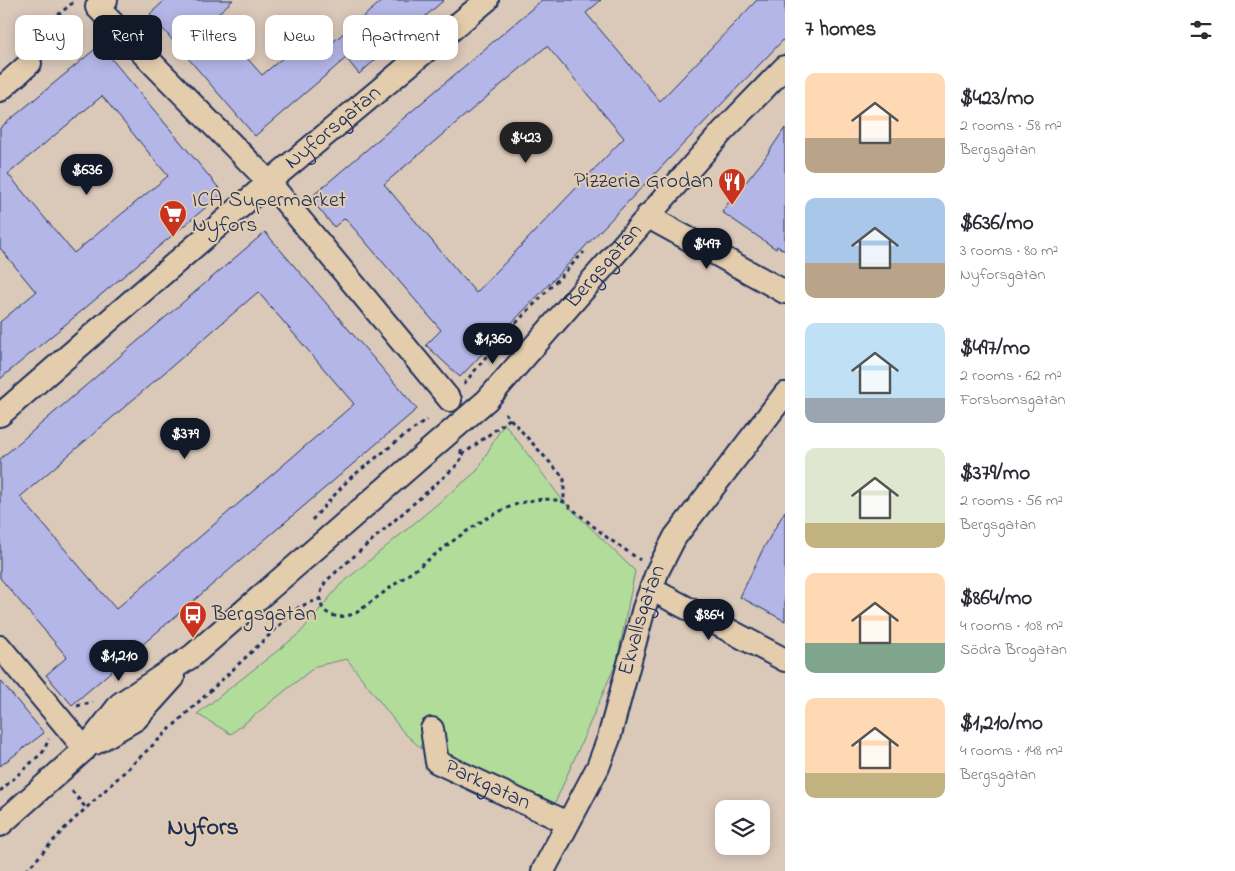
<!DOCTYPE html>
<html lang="en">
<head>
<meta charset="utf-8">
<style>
  :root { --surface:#fff; --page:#f7f7f7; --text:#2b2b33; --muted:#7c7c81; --accent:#111827 }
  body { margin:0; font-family:"Indie Flower",sans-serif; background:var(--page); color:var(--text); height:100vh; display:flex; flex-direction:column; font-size:19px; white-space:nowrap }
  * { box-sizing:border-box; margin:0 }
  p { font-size:16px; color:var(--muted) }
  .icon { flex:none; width:28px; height:28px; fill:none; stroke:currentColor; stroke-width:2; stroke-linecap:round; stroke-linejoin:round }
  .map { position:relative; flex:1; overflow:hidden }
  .sheet { display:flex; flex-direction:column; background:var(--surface); width:450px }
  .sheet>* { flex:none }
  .guide { position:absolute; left:15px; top:15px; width:475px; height:45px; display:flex; gap:10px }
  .controls { position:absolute; left:715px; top:800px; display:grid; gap:10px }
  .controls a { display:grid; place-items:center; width:55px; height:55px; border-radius:10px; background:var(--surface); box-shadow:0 2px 12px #0003; font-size:25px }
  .price { position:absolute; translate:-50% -42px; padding:0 11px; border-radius:18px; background:var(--accent); color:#fff; font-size:16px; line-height:32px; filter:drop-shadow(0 1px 2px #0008) }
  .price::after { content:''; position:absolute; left:50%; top:30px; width:15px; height:11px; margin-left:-8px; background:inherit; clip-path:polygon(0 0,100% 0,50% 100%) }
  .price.selected { background:#222; color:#fff }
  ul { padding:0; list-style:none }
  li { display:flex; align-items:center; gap:15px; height:125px; padding:0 20px }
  li span { display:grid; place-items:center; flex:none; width:140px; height:100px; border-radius:10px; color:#555 }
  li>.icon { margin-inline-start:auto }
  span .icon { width:60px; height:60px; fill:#fffc; stroke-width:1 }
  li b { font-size:21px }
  h2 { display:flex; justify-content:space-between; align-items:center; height:60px; padding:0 20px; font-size:21px }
  .tag { padding:0 18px; border-radius:10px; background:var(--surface); box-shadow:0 2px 12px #0003; font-size:18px; line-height:45px }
  .tag.selected { background:var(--accent); color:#fff }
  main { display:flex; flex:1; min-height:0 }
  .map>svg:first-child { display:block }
  .green { fill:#b2dc99; stroke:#66867c }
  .building { fill:#b3b6e7; stroke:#1b2f5e; fill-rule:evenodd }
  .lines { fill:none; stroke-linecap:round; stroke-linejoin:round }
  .street-casing { stroke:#1b2f5e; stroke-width:26 }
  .path { stroke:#1b2f5e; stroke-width:3; stroke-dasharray:4 4; stroke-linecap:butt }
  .street { stroke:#e4cdad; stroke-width:22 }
  .labels { text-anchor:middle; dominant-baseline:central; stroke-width:4; stroke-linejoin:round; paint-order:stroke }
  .street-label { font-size:22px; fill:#1b2f5e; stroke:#e4cdad }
  .poi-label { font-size:22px; fill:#1b2f5e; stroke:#e4cdad; text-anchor:start }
  .neighbourhood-label { font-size:24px; font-weight:bold; fill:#1b2f5e; stroke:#e4cdad }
</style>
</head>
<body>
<main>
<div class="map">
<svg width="785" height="871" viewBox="0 0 785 871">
  <rect width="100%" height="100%" fill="#dac8b9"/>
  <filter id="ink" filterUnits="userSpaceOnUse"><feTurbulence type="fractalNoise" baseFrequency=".02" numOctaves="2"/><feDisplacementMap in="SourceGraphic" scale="10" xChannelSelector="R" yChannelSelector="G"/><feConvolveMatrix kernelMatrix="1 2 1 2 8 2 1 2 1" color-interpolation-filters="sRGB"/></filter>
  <g filter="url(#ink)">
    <!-- green -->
    <path class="green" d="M504,423L564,502L635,571L617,661L555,803L546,813L437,762L404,733L347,659L316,666L231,734L197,714L300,633L340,585L477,471Z"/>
    <!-- building -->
    <path class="building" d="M165,0H233L212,19L262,75L320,27L333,42L383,0H444L359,74L346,58L255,136L150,14Z
      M542,0H601L586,13L660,101L757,0H785V38L460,377L426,345L441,330L345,218L334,227L310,198ZM547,46L624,138L476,293L384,184Z
      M100,45L223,193L0,379V322L36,292L0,248V128ZM102,96L168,176L74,253L8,174Z
      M785,128V251L777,246L776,249L722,212L744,180L746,182L762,162Z
      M265,232L417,409L72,705L46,675L67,657L0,578V459ZM258,292L354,404L116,609L20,497Z
      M785,511V621L740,597L763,549Z
      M0,680L44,733L0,766Z"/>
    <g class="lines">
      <defs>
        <g id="street">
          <path d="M106,0L97,7L269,182L450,400"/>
          <path d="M0,90L30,63"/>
          <path d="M647,216L785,292"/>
          <path id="s1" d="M0,415L269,182L487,0"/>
          <path d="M651,589L785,660"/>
          <path d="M0,647L85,749"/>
          <path id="s2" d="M432,729L437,762L568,823"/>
          <path d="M95,743L136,719L173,678"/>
          <path id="s3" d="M0,825L85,749L120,704L192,656L487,400L722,132L785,67"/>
          <path id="s4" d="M543,871L598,767L609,738L644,608L658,570L675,537L785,394"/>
        </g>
      </defs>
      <!-- street casing -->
      <use href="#street" class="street-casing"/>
      <!-- path -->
      <path class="path" d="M27,41L76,0
        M47,49L81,21
        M464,384L497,343L584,252
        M505,413L564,478V502
        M461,450V459L455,467L326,581C310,608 330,624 356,613C379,596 402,579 424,563C460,536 516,487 564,502L609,539L640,560
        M462,455L511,418
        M312,520L349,479L405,435L427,420
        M77,706L93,702
        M0,791L43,752L49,739
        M72,791L86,808
        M26,871L64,829L299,607L319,599"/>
      <!-- street -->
      <use href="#street" class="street"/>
    </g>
  </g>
  <!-- icons -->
  <defs>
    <symbol id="restaurant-pin" viewBox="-11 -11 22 30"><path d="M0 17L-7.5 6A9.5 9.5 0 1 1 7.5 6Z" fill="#c8321e" stroke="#e4cdad"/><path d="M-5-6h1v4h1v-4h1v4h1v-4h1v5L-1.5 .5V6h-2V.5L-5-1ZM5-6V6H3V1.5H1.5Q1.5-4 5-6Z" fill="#fff"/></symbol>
    <symbol id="supermarket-pin" viewBox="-11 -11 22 30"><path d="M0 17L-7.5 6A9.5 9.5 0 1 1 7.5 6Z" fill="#c8321e" stroke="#e4cdad"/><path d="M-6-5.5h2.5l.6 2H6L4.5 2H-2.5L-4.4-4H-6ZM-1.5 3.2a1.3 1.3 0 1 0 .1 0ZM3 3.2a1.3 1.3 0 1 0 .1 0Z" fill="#fff"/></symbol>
    <symbol id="bus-pin" viewBox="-11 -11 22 30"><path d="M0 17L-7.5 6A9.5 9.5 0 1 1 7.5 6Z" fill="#c8321e" stroke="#e4cdad"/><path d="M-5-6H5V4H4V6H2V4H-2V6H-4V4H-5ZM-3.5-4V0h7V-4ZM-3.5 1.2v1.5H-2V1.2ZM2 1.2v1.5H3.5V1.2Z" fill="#fff"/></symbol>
  </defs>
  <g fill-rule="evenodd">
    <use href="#restaurant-pin" x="716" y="166" width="32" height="43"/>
    <use href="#supermarket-pin" x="157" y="198" width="32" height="43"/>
    <use href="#bus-pin" x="177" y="599" width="32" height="43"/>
  </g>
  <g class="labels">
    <!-- street labels -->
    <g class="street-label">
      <text stroke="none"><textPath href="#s1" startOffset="440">Nyforsgatan</textPath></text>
      <text stroke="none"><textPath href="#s3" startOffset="826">Bergsgatan</textPath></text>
      <text stroke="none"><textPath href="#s4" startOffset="271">Ekvallsgatan</textPath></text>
      <text stroke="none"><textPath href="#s2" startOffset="89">Parkgatan</textPath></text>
    </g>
    <!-- poi labels -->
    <g class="poi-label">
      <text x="713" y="182" text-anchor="end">Pizzeria Grodan</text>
      <text x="192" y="201">ICA Supermarket<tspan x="192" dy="25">Nyfors</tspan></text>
      <text x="212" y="615">Bergsgatan</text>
    </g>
    <!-- neighbourhood labels -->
    <g class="neighbourhood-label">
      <text x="203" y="828">Nyfors</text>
    </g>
  </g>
</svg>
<div class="controls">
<a><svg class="icon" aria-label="layers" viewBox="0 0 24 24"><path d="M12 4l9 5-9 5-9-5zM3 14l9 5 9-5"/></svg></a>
</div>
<b class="price selected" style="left:526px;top:164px">$423</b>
<b class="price" style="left:87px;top:196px">$636</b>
<b class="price" style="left:707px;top:270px">$497</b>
<b class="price" style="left:493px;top:365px">$1,360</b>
<b class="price" style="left:185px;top:460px">$379</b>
<b class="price" style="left:709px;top:641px">$864</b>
<b class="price" style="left:119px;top:682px">$1,210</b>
<div class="guide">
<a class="tag">Buy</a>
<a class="tag selected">Rent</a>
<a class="tag">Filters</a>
<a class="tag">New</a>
<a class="tag">Apartment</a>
</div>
</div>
<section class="sheet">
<h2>7 homes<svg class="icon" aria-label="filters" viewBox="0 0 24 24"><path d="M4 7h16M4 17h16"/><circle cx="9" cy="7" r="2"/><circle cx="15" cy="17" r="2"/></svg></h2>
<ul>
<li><span style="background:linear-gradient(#ffd9b3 65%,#b9a48a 0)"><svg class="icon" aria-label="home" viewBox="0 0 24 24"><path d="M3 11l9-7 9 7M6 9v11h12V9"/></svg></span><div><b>$423/mo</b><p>2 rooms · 58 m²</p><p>Bergsgatan</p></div></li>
<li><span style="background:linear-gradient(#a9c7e8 65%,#b9a48a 0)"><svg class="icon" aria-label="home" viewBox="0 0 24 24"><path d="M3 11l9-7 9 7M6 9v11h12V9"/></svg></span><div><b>$636/mo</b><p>3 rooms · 80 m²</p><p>Nyforsgatan</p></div></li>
<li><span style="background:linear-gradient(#bfe0f5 75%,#9aa5b1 0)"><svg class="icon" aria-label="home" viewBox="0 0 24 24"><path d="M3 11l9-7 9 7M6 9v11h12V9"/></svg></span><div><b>$497/mo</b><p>2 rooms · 62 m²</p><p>Forsbomsgatan</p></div></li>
<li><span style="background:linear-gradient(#dfe7d0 75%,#c2b280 0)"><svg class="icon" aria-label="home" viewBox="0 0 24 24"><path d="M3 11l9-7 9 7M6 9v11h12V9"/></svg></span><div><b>$379/mo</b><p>2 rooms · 56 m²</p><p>Bergsgatan</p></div></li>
<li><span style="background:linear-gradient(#ffd9b3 70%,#7fa58c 0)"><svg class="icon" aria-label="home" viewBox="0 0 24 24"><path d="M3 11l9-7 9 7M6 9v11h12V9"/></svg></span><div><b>$864/mo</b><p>4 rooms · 108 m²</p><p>Södra Brogatan</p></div></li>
<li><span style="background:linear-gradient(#ffd9b3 75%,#c2b280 0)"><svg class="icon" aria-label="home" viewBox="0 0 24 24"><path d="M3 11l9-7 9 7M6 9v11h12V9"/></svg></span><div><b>$1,210/mo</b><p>4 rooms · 148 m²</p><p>Bergsgatan</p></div></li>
</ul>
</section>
</main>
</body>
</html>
